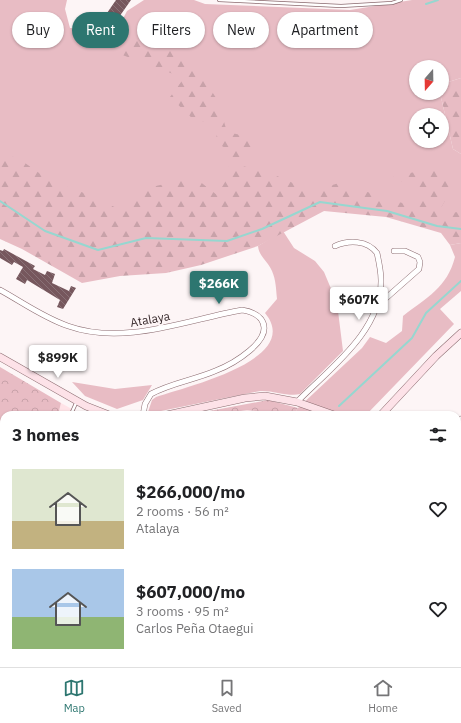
<!DOCTYPE html>
<html lang="en">
<head>
<meta charset="utf-8">
<style>
  :root { --surface:#fff; --page:#f2f2f2; --text:#202124; --muted:#757577; --line:#e0e0e0; --accent:#2d7670 }
  body { margin:0; font-family:"IBM Plex Sans",sans-serif; background:var(--page); color:var(--text); height:100vh; display:flex; flex-direction:column; font-size:15px; white-space:nowrap }
  * { box-sizing:border-box; margin:0 }
  p { font-size:13px; color:var(--muted) }
  .icon { flex:none; width:22px; height:22px; fill:none; stroke:currentColor; stroke-width:2; stroke-linecap:round; stroke-linejoin:round }
  .map { position:relative; flex:1; overflow:hidden }
  .sheet { position:absolute; left:0px; top:411px; width:461px; height:256px; display:flex; flex-direction:column; background:var(--surface); border-radius:12px 12px 0 0; box-shadow:0 1px 3px #0004 }
  .sheet>* { flex:none }
  .hud { position:absolute; left:12px; top:12px; width:437px; height:36px; display:flex; gap:8px }
  .needle { width:26px; rotate:200deg }
  .controls { position:absolute; left:409px; top:60px; display:grid; gap:8px }
  .controls a { display:grid; place-items:center; width:40px; height:40px; border-radius:50%; background:var(--surface); box-shadow:0 1px 3px #0004; font-size:20px }
  .price { position:absolute; translate:-50% -34px; padding:0 9px; border-radius:4px; background:#fff; color:#222; font-size:13px; line-height:26px; filter:drop-shadow(0 1px 2px #0008) }
  .price::after { content:''; position:absolute; left:50%; top:24px; width:12px; height:9px; margin-left:-6px; background:inherit; clip-path:polygon(0 0,100% 0,50% 100%) }
  .price.selected { background:var(--accent); color:#fff }
  ul { padding:0; list-style:none }
  li { display:flex; align-items:center; gap:12px; height:100px; padding:0 12px }
  li span { display:grid; place-items:center; flex:none; width:112px; height:80px; border-radius:0px; color:#555 }
  li>.icon { margin-inline-start:auto }
  span .icon { width:48px; height:48px; fill:#fffc; stroke-width:1 }
  li b { font-size:17px }
  h2 { display:flex; justify-content:space-between; align-items:center; height:48px; padding:0 12px; font-size:17px }
  .chip { padding:0 14px; border-radius:18px; background:var(--surface); box-shadow:0 1px 3px #0004; font-size:14px; line-height:36px }
  .chip.selected { background:var(--accent); color:#fff }
  .tabs { display:flex; justify-content:space-around; align-items:center; height:56px; border-top:1px solid var(--line); background:var(--surface); font-size:11px; color:var(--muted) }
  .tabs a { display:grid; justify-items:center; gap:2px }
  .tabs .selected { color:var(--accent) }
  .map>svg:first-child { display:block }
  .built { fill:#ffe3e7 }
  .green { fill:#e8bcc4; fill-rule:evenodd }
  .forest { fill:url(#forest-firs) }
  .park { fill:url(#park-crowns) }
  .lines { fill:none; stroke-linecap:round; stroke-linejoin:round }
  .stream { stroke:#96d7d0; stroke-width:2 }
  .building { fill:url(#building-back-hatch) }
  .lane-casing { stroke:#8c6c71; stroke-width:4 }
  .street-casing { stroke:#8c6c71; stroke-width:6 }
  .secondary-casing { stroke:#8c6c71; stroke-width:8 }
  .lane { stroke:#fff; stroke-width:2.5 }
  .street { stroke:#fff; stroke-width:5 }
  .secondary { stroke:#fde2e8; stroke-width:7 }
  .labels { text-anchor:middle; dominant-baseline:central; stroke-width:4; stroke-linejoin:round; paint-order:stroke }
  .street-label { font-size:12px; fill:#36282a; stroke:#fdf5f6 }
</style>
</head>
<body>
<div class="map">
<svg width="461" height="667" viewBox="0 0 461 667">
  <defs>
    <pattern id="forest-firs" width="22" height="20" patternUnits="userSpaceOnUse"><rect width="22" height="20" fill="#e8bcc4"/><path d="M5 1l3.5 6h-7zM16 11l3.5 6h-7z" fill="#c8a2a9"/></pattern>
    <pattern id="park-crowns" width="20" height="18" patternUnits="userSpaceOnUse"><rect width="20" height="18" fill="#e8bcc4"/><path d="M2 6a3 3 0 1 1 6 0M12 15a3 3 0 1 1 6 0" fill="none" stroke="#c8a2a9"/></pattern>
    <pattern id="building-back-hatch" width="6" height="6" patternUnits="userSpaceOnUse"><rect width="6" height="6" fill="#76575d"/><path d="M-1 5l2 2M0 0l6 6M5-1l2 2" fill="none" stroke="#897176"/></pattern>
  </defs>
  <rect width="100%" height="100%" fill="#fdf5f6"/>
  <!-- built -->
  <path class="built" d="M61,403L70,408L84,415H58Z
    M247,410L255,411L257,415H216Z"/>
  <!-- green -->
  <path class="green" d="M0,0H67L65,9L70,28H79L86,41L100,47L113,38L127,11L144,0H194L205,4L350,10L412,0H461V78L442,84V67H416V93H440L453,149L461,154V223L319,196L144,230L0,190ZM416,115H442V141H416Z
    M283,231L294,248L315,261L324,272L337,303L343,351L300,394C289,397 272,390 260,391L156,412H148L152,400L156,397C184,387 304,360 265,313L277,299C276,289 276,280 272,271C268,261 259,257 258,246Z
    M461,243V291L440,309L454,324L366,415H293L298,408L362,348L370,337L386,343L402,331L403,316C427,297 447,288 455,257L450,245Z
    M72,382L115,389L152,385L143,400L117,409L85,396Z
    M11,663H127L117,667H11Z"/>
  <!-- forest -->
  <path class="forest" d="M154,17L180,42L178,56L202,76L218,101L227,132L250,137L261,148L237,165C263,170 287,178 309,192L339,183L415,207L425,196L393,176L443,167L454,185L438,213L461,212V243L450,245L441,233L386,217L324,211L258,246L201,265L166,273L120,276L82,283L22,249L0,239V150L25,163L49,180L84,193L121,210L139,190L194,177L217,195L227,179L231,152L216,142L218,122L195,121L170,97L184,78L117,53Z
    M461,78V154L453,149L440,93H442V84Z"/>
  <!-- park -->
  <path class="park" d="M0,367L61,403L58,415H4V448L0,447Z
    M268,400L298,408L293,415H257L255,411L247,410L216,415H188Z"/>
  <g class="lines">
    <!-- stream -->
    <path class="stream" d="M426,4L438,0
      M0,201L45,231L98,250L146,238L227,241L262,229L320,202L387,211L437,226L461,229
      M339,406L412,338L426,313L461,281"/>
  </g>
  <!-- building -->
  <path class="building" d="M116,0H131L117,20L107,13Z
    M85,14L106,29L99,39L78,23Z
    M4,249L35,266L33,269L45,275L47,271L55,274L52,283L69,291L71,286L76,288L63,309L57,307L60,300L27,280L25,284L16,279L23,267L14,262L12,265L0,258V250L3,251Z"/>
  <g class="lines">
    <defs>
      <path id="lane" d="M219,0L341,6L392,3L401,0
        M71,414L77,401"/>
      <path id="street" d="M0,290C22,302 44,318 68,326C124,346 186,320 242,310C249,311 256,313 261,319C276,340 231,365 215,371C194,380 171,383 151,394L145,404L143,415
        M377,306L419,269L420,262L418,257L405,251H394
        M297,402C329,369 382,331 381,280C381,271 379,262 377,253C367,240 349,240 335,246
        M457,422L461,419
        M457,531L461,532
        M457,575L461,576
        M457,628H461
        M382,663L383,665
        M420,663L422,667
        M282,667L288,663"/>
      <path id="secondary" d="M0,357L86,406L109,415
        M167,415L245,398L265,396L297,402L334,415
        M381,415L436,356L461,333
        M138,667L148,663"/>
    </defs>
    <!-- lane casing -->
    <use href="#lane" class="lane-casing"/>
    <!-- street casing -->
    <use href="#street" class="street-casing"/>
    <!-- secondary casing -->
    <use href="#secondary" class="secondary-casing"/>
    <!-- lane -->
    <use href="#lane" class="lane"/>
    <!-- street -->
    <use href="#street" class="street"/>
    <!-- secondary -->
    <use href="#secondary" class="secondary"/>
  </g>
  <g class="labels">
    <!-- street labels -->
    <g class="street-label">
      <text transform="translate(150 319) rotate(-10)">Atalaya</text>
    </g>
  </g>
</svg>
<div class="controls">
<a><svg class="needle" viewBox="-14 -14 28 28"><path d="M0-13l5 13h-10z" fill="#e53935"/><path d="M0 13l5-13h-10z" fill="#757577"/></svg></a>
<a><svg class="icon" aria-label="locate" viewBox="0 0 24 24"><circle cx="12" cy="12" r="6"/><path d="M12 2v4M12 18v4M2 12h4M18 12h4"/></svg></a>
</div>
<b class="price selected" style="left:219px;top:305px">$266K</b>
<b class="price" style="left:359px;top:321px">$607K</b>
<b class="price" style="left:58px;top:379px">$899K</b>
<div class="hud">
<a class="chip">Buy</a>
<a class="chip selected">Rent</a>
<a class="chip">Filters</a>
<a class="chip">New</a>
<a class="chip">Apartment</a>
</div>
<section class="sheet">
<h2>3 homes<svg class="icon" aria-label="filters" viewBox="0 0 24 24"><path d="M4 7h16M4 17h16"/><circle cx="9" cy="7" r="2"/><circle cx="15" cy="17" r="2"/></svg></h2>
<ul>
<li><span style="background:linear-gradient(#dfe7d0 65%,#c2b280 0)"><svg class="icon" aria-label="home" viewBox="0 0 24 24"><path d="M3 11l9-7 9 7M6 9v11h12V9"/></svg></span><div><b>$266,000/mo</b><p>2 rooms · 56 m²</p><p>Atalaya</p></div><svg class="icon" aria-label="heart" viewBox="0 0 24 24"><path d="M12 20l-8-8c-3-5 5-10 8-4 3-6 11-1 8 4z"/></svg></li>
<li><span style="background:linear-gradient(#a9c7e8 60%,#8fb573 0)"><svg class="icon" aria-label="home" viewBox="0 0 24 24"><path d="M3 11l9-7 9 7M6 9v11h12V9"/></svg></span><div><b>$607,000/mo</b><p>3 rooms · 95 m²</p><p>Carlos Peña Otaegui</p></div><svg class="icon" aria-label="heart" viewBox="0 0 24 24"><path d="M12 20l-8-8c-3-5 5-10 8-4 3-6 11-1 8 4z"/></svg></li>
</ul>
</section>
</div>
<nav class="tabs">
<a class="selected"><svg class="icon" aria-label="map" viewBox="0 0 24 24"><path d="M3 6l6-2 6 2 6-2v14l-6 2-6-2-6 2zM9 4v14M15 6v14"/></svg>Map</a>
<a><svg class="icon" aria-label="saved" viewBox="0 0 24 24"><path d="M7 4h10v16l-5-4-5 4z"/></svg>Saved</a>
<a><svg class="icon" aria-label="home" viewBox="0 0 24 24"><path d="M3 11l9-7 9 7M6 9v11h12V9"/></svg>Home</a>
</nav>
</body>
</html>
